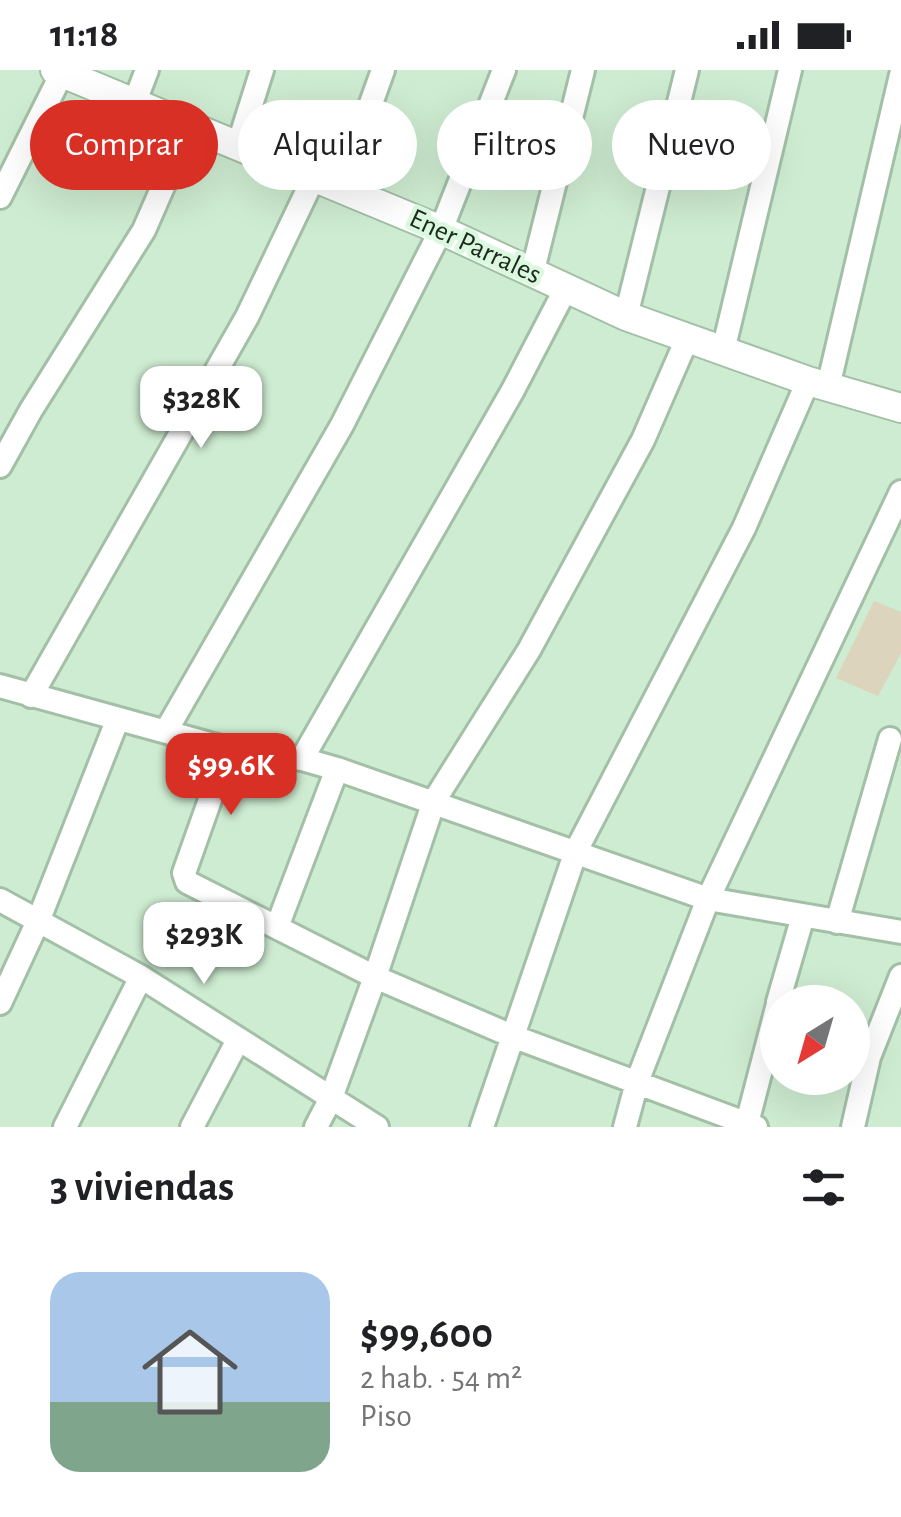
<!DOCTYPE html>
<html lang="es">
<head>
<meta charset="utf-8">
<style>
  :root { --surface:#fff; --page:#f6f6f6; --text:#202124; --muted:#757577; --line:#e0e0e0; --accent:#d93025 }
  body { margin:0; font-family:"Alegreya Sans",sans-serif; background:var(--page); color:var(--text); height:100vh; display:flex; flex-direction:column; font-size:38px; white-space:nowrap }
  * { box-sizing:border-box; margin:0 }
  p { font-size:32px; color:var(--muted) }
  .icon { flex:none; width:55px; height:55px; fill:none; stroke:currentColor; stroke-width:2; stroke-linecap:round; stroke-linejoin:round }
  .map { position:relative; height:1057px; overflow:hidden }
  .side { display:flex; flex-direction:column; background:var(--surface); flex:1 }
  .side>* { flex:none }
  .guide { position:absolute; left:30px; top:30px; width:842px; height:90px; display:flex; gap:20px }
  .needle { width:65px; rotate:217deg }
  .buttons { position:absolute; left:760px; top:915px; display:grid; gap:20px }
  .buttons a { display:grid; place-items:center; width:110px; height:110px; border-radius:50%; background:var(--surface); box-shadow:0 10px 40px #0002; font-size:50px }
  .price { position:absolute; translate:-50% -85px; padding:0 22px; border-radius:20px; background:#fff; color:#222; font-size:32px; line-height:65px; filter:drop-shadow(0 2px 5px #0008) }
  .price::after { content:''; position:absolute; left:50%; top:60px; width:30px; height:22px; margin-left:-15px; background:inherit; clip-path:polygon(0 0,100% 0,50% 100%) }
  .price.selected { background:var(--accent); color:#fff }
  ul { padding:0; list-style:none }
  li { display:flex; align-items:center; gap:30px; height:250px; padding:0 50px }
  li+li { border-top:2px solid var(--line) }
  li span { display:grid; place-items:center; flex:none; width:280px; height:200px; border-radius:30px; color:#555 }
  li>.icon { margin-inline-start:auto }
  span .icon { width:120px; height:120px; fill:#fffc; stroke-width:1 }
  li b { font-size:42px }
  h2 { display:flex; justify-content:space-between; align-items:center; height:120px; padding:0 50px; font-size:42px }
  .pill { padding:0 35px; border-radius:45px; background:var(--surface); box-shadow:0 10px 40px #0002; font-size:35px; line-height:90px }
  .pill.selected { background:var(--accent); color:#fff }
  .status { display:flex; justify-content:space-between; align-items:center; height:70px; padding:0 50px; background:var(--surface); direction:ltr }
  .status svg { height:28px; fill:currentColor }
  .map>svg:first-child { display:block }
  .green { fill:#ddd4bd }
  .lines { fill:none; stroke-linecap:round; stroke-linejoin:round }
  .minor-casing { stroke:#a3c0a7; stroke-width:28 }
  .tertiary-casing { stroke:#a3c0a7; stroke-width:32 }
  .minor { stroke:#fff; stroke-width:22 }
  .tertiary { stroke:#fff; stroke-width:28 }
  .labels { text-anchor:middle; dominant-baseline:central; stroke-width:9; stroke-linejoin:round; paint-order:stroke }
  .street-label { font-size:28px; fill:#1e2920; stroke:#dbf9de }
</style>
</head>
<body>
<div class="status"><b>11:18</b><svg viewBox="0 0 49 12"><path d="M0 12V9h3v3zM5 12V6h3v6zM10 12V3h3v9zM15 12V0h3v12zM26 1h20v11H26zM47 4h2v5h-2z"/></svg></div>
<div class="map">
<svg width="901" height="1057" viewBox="0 0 901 1057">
  <rect width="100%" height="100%" fill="#ceecd1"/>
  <!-- green -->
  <path class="green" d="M874,531L901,542V583L878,626L836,608Z"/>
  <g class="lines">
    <defs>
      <path id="minor" d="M134,34L147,0
        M238,76L262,0
        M341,117L383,0
        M0,127L62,3
        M532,204L583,0
        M626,246L687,0
        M723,281L790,0
        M828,317L901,5
        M0,396L31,340L144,160L189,57
        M0,616L228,679L302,689L337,699L708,829L901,862
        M31,626L247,247L314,107
        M166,661L342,355L441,160L504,0
        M228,679L184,803L187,812L375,907L512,966L756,1057
        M302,689L513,320L565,220
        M0,830L141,907L377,1057
        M837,852L890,669
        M277,857L337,699
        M778,932L803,846
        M0,933L39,849L117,651
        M65,1057L141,907
        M192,1057L238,970
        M316,1057L331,1028L375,907L434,731L529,580L643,370L687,269
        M482,1057L576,781L744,458L808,311
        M625,1057L637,1012L708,829L901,422
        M746,1057L778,934
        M853,1057L869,987L901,906"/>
      <path id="tertiary" d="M55,0L441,160L626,246L808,311L901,338"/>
    </defs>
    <!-- minor casing -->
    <use href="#minor" class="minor-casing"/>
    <!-- tertiary casing -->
    <use href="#tertiary" class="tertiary-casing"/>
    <!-- minor -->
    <use href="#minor" class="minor"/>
    <!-- tertiary -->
    <use href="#tertiary" class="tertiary"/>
  </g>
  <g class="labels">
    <!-- street labels -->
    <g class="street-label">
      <text transform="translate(475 177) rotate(25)">Ener Parrales</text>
    </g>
  </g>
</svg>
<div class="buttons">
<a><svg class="needle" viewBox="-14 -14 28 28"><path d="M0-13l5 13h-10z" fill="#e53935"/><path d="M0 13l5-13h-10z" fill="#757577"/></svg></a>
</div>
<b class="price" style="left:201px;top:381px">$328K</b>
<b class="price selected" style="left:231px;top:748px">$99.6K</b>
<b class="price" style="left:204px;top:917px">$293K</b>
<div class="guide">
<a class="pill selected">Comprar</a>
<a class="pill">Alquilar</a>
<a class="pill">Filtros</a>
<a class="pill">Nuevo</a>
</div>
</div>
<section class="side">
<h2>3 viviendas<svg class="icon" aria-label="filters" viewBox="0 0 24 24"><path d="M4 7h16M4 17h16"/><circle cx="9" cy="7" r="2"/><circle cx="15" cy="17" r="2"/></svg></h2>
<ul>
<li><span style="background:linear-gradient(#a9c7e8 65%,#7fa58c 0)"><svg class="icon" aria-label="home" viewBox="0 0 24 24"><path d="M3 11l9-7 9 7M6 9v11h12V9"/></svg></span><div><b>$99,600</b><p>2 hab. · 54 m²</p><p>Piso</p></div></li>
</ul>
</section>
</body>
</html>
